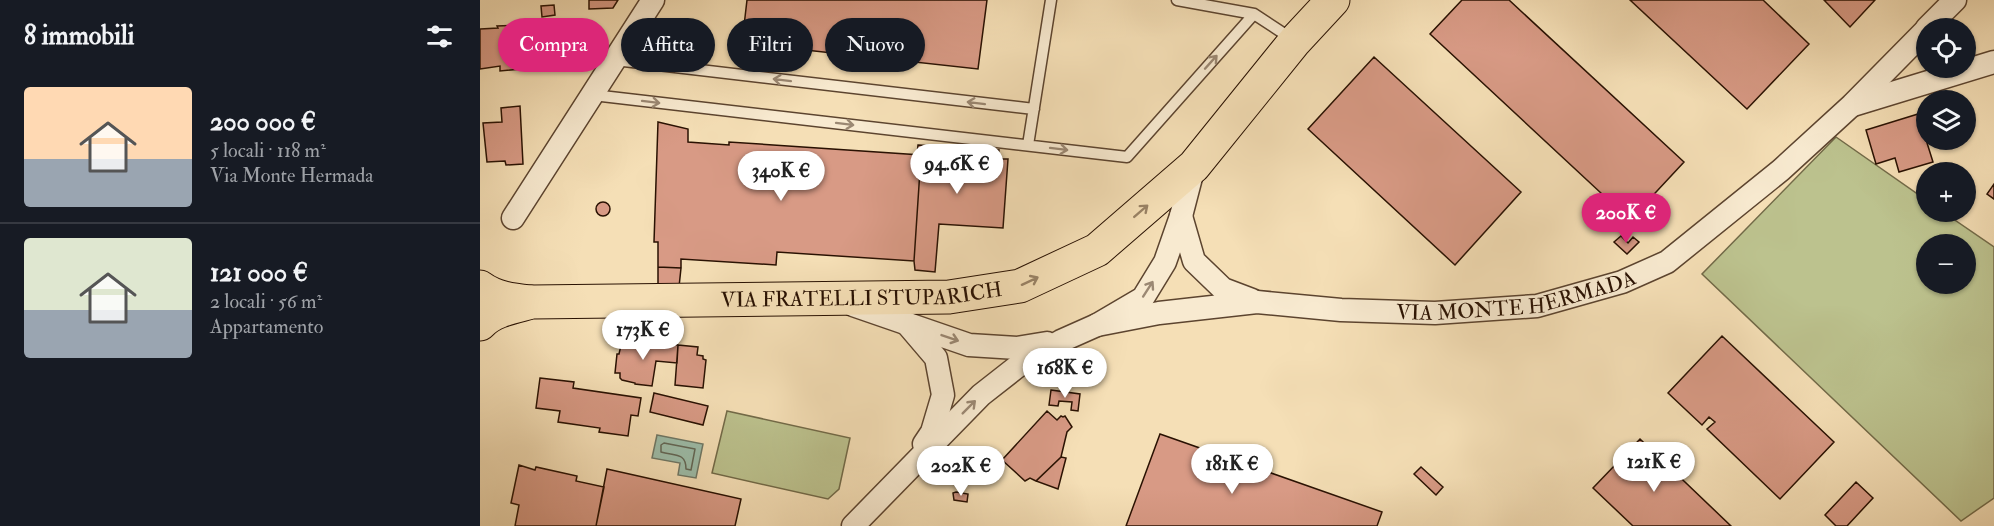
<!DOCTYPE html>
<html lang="it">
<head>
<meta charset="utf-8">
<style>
  :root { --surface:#171b24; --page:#242831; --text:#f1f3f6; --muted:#9ea1a6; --line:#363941; --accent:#db2777 }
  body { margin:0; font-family:"IM FELL Double Pica",serif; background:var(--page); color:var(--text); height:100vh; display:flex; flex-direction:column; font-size:22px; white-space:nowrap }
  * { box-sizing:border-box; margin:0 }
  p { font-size:20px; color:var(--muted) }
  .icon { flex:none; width:33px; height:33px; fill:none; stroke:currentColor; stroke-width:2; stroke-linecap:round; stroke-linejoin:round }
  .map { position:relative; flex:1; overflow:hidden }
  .details { display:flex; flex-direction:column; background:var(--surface); width:480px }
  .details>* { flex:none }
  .hud { position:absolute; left:18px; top:18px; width:570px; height:54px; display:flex; gap:12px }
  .buttons { position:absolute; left:1436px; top:18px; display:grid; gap:12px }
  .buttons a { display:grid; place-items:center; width:60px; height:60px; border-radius:50%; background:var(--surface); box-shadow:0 2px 4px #0004; font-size:30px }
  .price { position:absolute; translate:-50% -51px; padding:0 14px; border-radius:21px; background:#fff; color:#222; font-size:20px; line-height:39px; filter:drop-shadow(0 2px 3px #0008) }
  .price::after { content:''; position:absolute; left:50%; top:36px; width:18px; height:14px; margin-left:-9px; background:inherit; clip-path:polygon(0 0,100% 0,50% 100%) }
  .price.selected { background:var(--accent); color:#fff }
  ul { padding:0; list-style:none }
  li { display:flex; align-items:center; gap:18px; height:150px; padding:0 24px }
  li+li { border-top:2px solid var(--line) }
  li span { display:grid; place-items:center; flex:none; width:168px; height:120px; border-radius:6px; color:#555 }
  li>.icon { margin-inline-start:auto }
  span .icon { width:72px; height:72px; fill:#fffc; stroke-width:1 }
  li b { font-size:26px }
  h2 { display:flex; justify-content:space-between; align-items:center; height:72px; padding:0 24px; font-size:26px }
  .pill { padding:0 21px; border-radius:27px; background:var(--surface); box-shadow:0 2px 4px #0004; font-size:21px; line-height:54px }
  .pill.selected { background:var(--accent); color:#fff }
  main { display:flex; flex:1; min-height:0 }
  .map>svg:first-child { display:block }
  .green { fill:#bcc28e; stroke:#726a48; stroke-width:1.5; fill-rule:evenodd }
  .water { fill:#9dbda9; stroke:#6f7866; stroke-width:1.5 }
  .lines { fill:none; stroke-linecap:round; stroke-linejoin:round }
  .shore { stroke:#636756; stroke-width:1.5 }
  .building { fill:#d89a85; stroke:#291102; stroke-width:1.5 }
  .service-casing { stroke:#5c442f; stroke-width:13 }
  .minor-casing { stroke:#5c442f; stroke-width:25 }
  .primary-casing { stroke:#291102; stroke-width:35 }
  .service { stroke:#f8ead0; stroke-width:10 }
  .minor { stroke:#f8ead0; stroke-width:22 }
  .primary { stroke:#f5dfb6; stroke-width:33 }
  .oneway { stroke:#9b8873 }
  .oneway2 { stroke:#998265 }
  .labels { text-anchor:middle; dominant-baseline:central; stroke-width:5; stroke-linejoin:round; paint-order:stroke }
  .street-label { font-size:21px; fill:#291102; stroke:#f8ead0 }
</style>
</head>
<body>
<main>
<section class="details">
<h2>8 immobili<svg class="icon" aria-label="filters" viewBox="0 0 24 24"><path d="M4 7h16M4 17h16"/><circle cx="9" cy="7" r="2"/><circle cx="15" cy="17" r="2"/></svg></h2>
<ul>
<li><span style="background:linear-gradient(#ffd9b3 60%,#9aa5b1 0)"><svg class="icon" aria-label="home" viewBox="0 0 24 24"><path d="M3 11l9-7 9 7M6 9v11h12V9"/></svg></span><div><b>200 000 €</b><p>5 locali · 118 m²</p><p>Via Monte Hermada</p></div></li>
<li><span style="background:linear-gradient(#dfe7d0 60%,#9aa5b1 0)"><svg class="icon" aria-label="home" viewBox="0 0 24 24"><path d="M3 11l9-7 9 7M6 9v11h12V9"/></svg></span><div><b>121 000 €</b><p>2 locali · 56 m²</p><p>Appartamento</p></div></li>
</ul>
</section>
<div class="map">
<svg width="1514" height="526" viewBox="0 0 1514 526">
  <rect width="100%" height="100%" fill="#f5dfb6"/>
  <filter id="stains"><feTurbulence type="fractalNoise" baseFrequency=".00333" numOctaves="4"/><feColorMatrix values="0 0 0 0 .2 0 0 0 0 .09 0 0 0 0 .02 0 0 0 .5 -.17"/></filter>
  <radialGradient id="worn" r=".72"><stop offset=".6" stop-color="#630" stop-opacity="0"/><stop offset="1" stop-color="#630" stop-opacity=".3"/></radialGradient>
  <!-- green -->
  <path class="green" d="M1356,137L1446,200V212H1463L1514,247V498L1481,521L1222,274ZM1446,244H1485V284H1446Z
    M247,411L370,438L359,489L348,499L232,473Z"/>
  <!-- water -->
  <path class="water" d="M177,435L223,444L216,478L198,475L200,463L172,458Z"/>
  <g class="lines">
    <!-- shore -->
    <path class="shore" d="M184,443L215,449L211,470L206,469C206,452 194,456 181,452V445Z"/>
  </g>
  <!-- building -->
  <path class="building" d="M109,0H138L133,8L109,9Z
    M267,0H507L498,69L262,43Z
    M982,0H1029L1204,162L1150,220L950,34Z
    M1150,0H1283L1329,44L1267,109Z
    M1344,0H1395L1370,27Z
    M74,5L75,15L62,17L61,6Z
    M186,20L207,23L206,30L185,28Z
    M60,24L63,67L20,71V66L0,69V29L18,28L17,26Z
    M894,57L1041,192L975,265L828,129Z
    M40,106L43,164L26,165L25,161L7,162L3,123L22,122L21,108Z
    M1438,114L1453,162L1419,172L1415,158L1396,164L1386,130Z
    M178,122L208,129V142L249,145V142L441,155L434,261L297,252L296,265L201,259V268L178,267V242H174Z
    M438,145L519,150L518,159H528L523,228L459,224L455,272L435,270L434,261L441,155H437Z
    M1446,182V201L1437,191Z
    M1514,184V199L1507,194Z
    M116 209a7 7 0 1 1 14 0a7 7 0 1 1-14 0Z
    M1141,236L1148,243L1153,237L1159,242L1147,254L1134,242Z
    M178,267L201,268L199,287L178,286Z
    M1242,336L1354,442L1300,499L1227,429L1235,422L1229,417L1222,425L1188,393Z
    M142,341L174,345V342L198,345L197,363L176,361L172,386L155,384V383L142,380L140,378V373H135L137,354H139Z
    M198,345L218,347L217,355L223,356V359L226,360L223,388L195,385Z
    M60,378L94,382L93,388L161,398L158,416L151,415L148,436L119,432L120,428L78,422L80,411L56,408Z
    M571,390L600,394L598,411L591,410L592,402L579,401L578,406L569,405Z
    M174,393L228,406L223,425L170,412Z
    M567,411L577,420L581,416L583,417L585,416L592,427L587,432L581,457L556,481L550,478L545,481L522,460Z
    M680,434L902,512L897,526H646Z
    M1160,439L1251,526H1153L1113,488Z
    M581,457L586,458L578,489L556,481Z
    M39,465L55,470L56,467L97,476L96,481L124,487L116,526H35L39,505L31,503Z
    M941,467L963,487L956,495L934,474Z
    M127,469L261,499L255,526H116Z
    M1376,482L1393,498L1367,526H1356L1345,515Z
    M476,492L488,494L487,502L474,500L473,493Z"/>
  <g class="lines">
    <defs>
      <path id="service" d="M697,0L774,14L812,39
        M135,60L554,109
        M113,95L647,157L774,14
        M548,145L571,0"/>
      <g id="minor">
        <path d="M1447,28L1475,0"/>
        <path d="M1373,105L1514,62"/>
        <path d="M701,216L714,261L743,289L772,300"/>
        <path d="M33,218L173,0"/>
        <path d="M373,305L489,345L537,348L567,343"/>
        <path d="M427,324L456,358L463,395L452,432L444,444"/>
        <path id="s1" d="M617,325L679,313L777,302L861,310L955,313L1057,306L1142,282L1187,262L1301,170L1372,105L1446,30"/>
        <path d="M373,526L501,395L538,366L581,341L617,325L663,298L685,262L701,216L714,166"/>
      </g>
      <g id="primary">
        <path d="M0,287C15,298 32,300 50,302"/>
        <path id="s2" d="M0,324C13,310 34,307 52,302L469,297L540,286L617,250L714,166L815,41L853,0"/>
      </g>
    </defs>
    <!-- service casing -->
    <use href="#service" class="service-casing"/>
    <!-- minor casing -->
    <use href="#minor" class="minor-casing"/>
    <!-- primary casing -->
    <use href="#primary" class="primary-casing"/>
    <!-- service -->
    <use href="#service" class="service"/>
    <!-- minor -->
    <use href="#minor" class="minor"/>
    <!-- primary -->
    <use href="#primary" class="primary"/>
  </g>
  <!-- one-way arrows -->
  <defs><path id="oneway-shaft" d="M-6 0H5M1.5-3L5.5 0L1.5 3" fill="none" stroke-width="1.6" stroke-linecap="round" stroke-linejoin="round" transform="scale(1.5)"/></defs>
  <g class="oneway">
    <use href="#oneway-shaft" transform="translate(731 62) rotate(-48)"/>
    <use href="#oneway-shaft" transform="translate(302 80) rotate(-173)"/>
    <use href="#oneway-shaft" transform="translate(171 102) rotate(7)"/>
    <use href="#oneway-shaft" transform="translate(496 103) rotate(-173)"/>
    <use href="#oneway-shaft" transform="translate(365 124) rotate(7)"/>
    <use href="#oneway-shaft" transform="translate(579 149) rotate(7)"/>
    <use href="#oneway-shaft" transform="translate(668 289) rotate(-57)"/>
    <use href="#oneway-shaft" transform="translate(470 338) rotate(19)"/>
    <use href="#oneway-shaft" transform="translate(489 407) rotate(-45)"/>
  </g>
  <g class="oneway2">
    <use href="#oneway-shaft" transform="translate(661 211) rotate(-41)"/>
    <use href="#oneway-shaft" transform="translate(550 281) rotate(-25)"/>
  </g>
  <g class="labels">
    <!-- street labels -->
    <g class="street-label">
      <text stroke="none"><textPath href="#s1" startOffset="423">VIA MONTE HERMADA</textPath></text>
      <text stroke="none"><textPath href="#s2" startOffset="387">VIA FRATELLI STUPARICH</textPath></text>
    </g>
  </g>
  <rect width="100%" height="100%" filter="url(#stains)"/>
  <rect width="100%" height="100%" fill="url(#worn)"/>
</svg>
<div class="buttons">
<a><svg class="icon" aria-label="locate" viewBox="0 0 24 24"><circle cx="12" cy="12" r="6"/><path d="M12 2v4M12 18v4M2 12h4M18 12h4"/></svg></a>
<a><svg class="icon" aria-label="layers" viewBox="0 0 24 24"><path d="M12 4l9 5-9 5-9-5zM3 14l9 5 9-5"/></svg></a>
<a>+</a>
<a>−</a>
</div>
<b class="price" style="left:477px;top:195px">94.6K €</b>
<b class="price" style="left:301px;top:202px">340K €</b>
<b class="price selected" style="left:1146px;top:244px">200K €</b>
<b class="price" style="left:163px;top:361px">173K €</b>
<b class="price" style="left:585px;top:399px">168K €</b>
<b class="price" style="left:1174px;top:493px">121K €</b>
<b class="price" style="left:752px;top:495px">181K €</b>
<b class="price" style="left:481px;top:497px">202K €</b>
<div class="hud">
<a class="pill selected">Compra</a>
<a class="pill">Affitta</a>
<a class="pill">Filtri</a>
<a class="pill">Nuovo</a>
</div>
</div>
</main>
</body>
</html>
